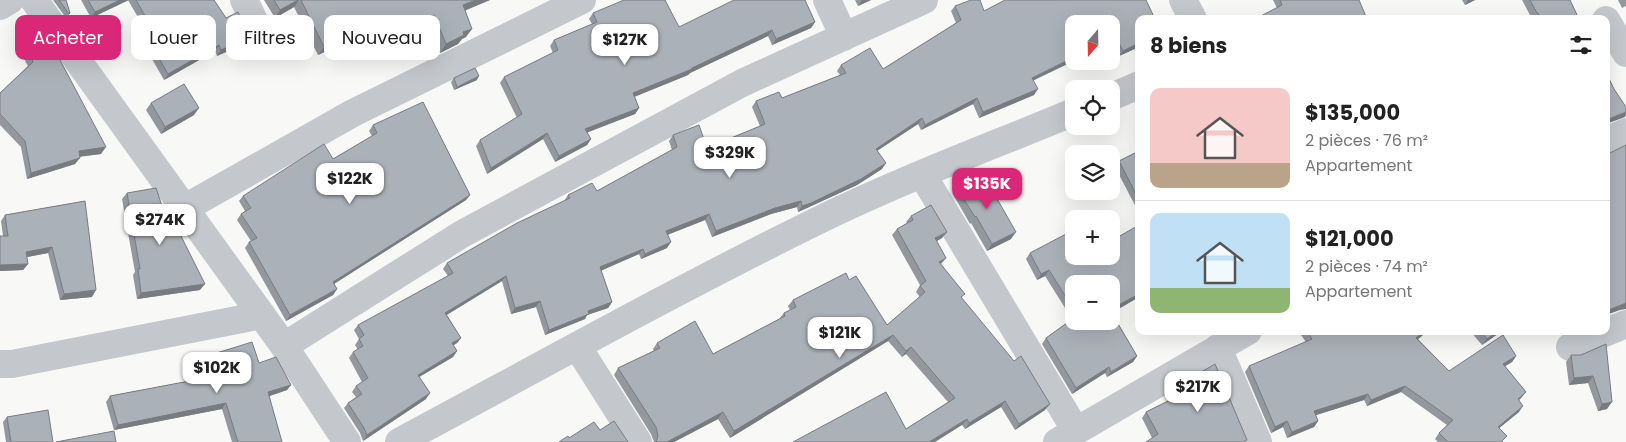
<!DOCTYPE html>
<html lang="fr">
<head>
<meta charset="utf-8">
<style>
  :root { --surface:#fff; --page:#f2f2f2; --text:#222; --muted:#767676; --line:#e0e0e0; --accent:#db2777 }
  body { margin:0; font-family:Poppins,sans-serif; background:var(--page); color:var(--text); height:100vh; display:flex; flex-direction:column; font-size:19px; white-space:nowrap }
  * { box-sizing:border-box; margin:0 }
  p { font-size:16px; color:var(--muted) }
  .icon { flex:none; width:28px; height:28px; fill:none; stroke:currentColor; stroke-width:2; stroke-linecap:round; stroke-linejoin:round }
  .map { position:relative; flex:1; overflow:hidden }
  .side { position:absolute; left:1135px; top:15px; width:475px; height:320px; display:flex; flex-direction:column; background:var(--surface); border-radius:10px; box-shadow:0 5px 20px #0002 }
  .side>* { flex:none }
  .banner { position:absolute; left:15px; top:15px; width:475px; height:45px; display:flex; gap:10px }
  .needle { width:32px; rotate:200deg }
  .fabs { position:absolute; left:1065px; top:15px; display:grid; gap:10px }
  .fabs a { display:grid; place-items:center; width:55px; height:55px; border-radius:10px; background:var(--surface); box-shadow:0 5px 20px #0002; font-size:25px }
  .price { position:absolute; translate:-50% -42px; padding:0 11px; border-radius:10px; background:#fff; color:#222; font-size:16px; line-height:32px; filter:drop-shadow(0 1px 2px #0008) }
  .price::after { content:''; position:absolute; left:50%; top:30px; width:15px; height:11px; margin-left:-8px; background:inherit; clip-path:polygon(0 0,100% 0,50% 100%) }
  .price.current { background:var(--accent); color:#fff }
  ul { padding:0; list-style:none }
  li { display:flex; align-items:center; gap:15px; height:125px; padding:0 15px }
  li+li { border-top:1px solid var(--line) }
  li span { display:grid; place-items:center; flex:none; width:140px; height:100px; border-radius:10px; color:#555 }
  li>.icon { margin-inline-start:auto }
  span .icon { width:60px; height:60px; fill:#fffc; stroke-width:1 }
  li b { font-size:21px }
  h2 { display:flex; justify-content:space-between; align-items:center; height:60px; padding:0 15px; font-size:21px }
  .tag { padding:0 18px; border-radius:10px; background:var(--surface); box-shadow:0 5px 20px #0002; font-size:18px; line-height:45px }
  .tag.current { background:var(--accent); color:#fff }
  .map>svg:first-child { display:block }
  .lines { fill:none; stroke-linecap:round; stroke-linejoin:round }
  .minor { stroke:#c4c7cb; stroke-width:28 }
  .wall { fill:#93989e; fill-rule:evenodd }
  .shaded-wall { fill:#787c81 }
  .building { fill:#abb1b8; stroke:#787c81 }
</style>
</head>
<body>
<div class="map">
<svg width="1626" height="442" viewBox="0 0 1626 442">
  <rect width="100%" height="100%" fill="#f8f8f6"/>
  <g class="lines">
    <!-- minor -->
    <path class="minor" d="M34,0L284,346L347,442
      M244,0L260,33
      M827,0L844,37
      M1183,0L1193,19
      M0,6L10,0
      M1606,20L1626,53
      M1111,97L1139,85
      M1606,141L1626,132
      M922,174L1076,431
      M185,208L353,113L582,0
      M284,346L462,234L742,83L924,0
      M577,346L638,442
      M1570,347L1626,324
      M1218,348L1258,442
      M0,364H12L262,315
      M399,442C537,368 673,292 813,223C898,181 987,148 1074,112
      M1057,442L1248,331"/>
  </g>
  <!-- wall -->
  <path class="wall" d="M53,0H66L70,13L67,17L66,18Z
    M81,0H214L226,18L250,37L246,43L217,56L215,51L164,80L152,59L156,53L158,52L128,0L91,18Z
    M264,0H490L465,10L466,37L462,39L458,44L440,53L428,23L366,47L361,34L318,55L294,7L275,18Z
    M855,0H871L858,6Z
    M1273,0H1359L1277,8Z
    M1462,0H1475L1465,5Z
    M1522,0H1570L1579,19H1532Z
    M1618,0H1626V6L1622,8Z
    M955,6L984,11L1139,19V47L1119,56L1112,43H1111V24L1033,81L1034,95L979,118L973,104L921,130L918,124L877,151L882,169L857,185L807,208L798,212L797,207L771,214L712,237L705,220L667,235V248L641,259L639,254L601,270L612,302L608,308L587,315L585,319L545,335L536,307L511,314L502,281L447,315L461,338L457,343L453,345L457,351L453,357L419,377L426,399L363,441L360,433L344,408L348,403L356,397L352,392L356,386L362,382L349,358L353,352L358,350L355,345L359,339L354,330L358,325L448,276L443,269L447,263L564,201L568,195L597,191L672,150L669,141L673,135L707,148L760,126L752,107L756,101L782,98L840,75L837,71L841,65L883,69L956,23L951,11Z
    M593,13L679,27L815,22L811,28L772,45L768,36L690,73L688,75L634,97L639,108L635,114L587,132L591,139L587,145L555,162L543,139L487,174L476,146L480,140L517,118L500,83L504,77L553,53L550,46L554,40L592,24L589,19Z
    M30,54L101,154L79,157L75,164L27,179L21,147L0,125V93L28,66L25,61Z
    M454,78L477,80L454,90L451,82Z
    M151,103L194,115L161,134L146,110Z
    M373,125L470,195L466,200L334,284L337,289L333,295L286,321L245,248L249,242L251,241L237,220L241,214L245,211L239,201L243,196L333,159L372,136L369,131Z
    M1139,151V213L1115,167L1119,161Z
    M958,190L1011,239L987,251L971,223L970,224L954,196Z
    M127,193L169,227L200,290L137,299L133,275L135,272L122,199Z
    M85,201L92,297L60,300L48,253L27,257L28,264L23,270L0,271V236H3L1,221L5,215Z
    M911,216L942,238L937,241L941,264L962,298L1045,410L1015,430L1001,407L965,429L962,425L906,429L948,402L906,354L902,357L888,341L730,438L718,419L674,442H654L651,434L614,375L618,368L654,351L653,349L657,343L713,354L779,319L784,313L790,310L788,306L793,300L849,280L887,325L920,297L916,292L920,285L892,235L897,229L907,223L906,222Z
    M1030,253L1079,259L1139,297L1112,313L1137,356L1133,362L1107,377L1105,373L1072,394L1042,344L1046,338L1072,319L1045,276L1037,280L1026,259ZM1074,284L1111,321H1074Z
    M1298,331H1428L1418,339L1449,371L1516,356L1512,362L1505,366L1526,392L1521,398L1519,400V412L1499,428L1503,442H1438L1435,439L1439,433L1447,425L1401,392L1367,406L1364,400L1316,415L1318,421L1314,427L1287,438L1283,427L1271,433L1245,372L1249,366L1306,342Z
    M1470,331H1502L1482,345Z
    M1606,344L1607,409L1598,411L1588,383L1569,385L1566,362L1571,355H1581Z
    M194,360L259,363L291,385L287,390L269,396L282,442H232L222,409L114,430L106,402L110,396L195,380L190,365Z
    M1174,388L1247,440L1152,438L1142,418L1146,412L1172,399L1169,395Z
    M7,417L53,442H6L3,422Z"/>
  <!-- shaded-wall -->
  <path class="shaded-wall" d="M120,0H129L91,18L95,12Z
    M298,0H299L294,7L275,18L280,10Z
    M476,0H490L457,14L463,5Z
    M862,0H871L858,6Z
    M1468,0H1475L1465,5Z
    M434,15L428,23L366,47L372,39Z
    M815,22L811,28L772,45L776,39Z
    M367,26L361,34L318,55L324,47Z
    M472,29L466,37L462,39L458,44L440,53L446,44L463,32Z
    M772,30L768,36L690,73L688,75L629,99L633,93L692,68Z
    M250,37L246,43L217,56L221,50Z
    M1116,37L1112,43H1111V39Z
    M1139,43V47L1119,56L1123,51Z
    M219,45L215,51L164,80L168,74Z
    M1074,57V61L1028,83L1032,78Z
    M479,76L477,80L454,90L457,87Z
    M1038,89L1034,95L979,118L983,112Z
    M977,98L973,104L921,130L925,125Z
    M199,108L194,115L161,134L165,127Z
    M639,108L635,114L581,135L585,129Z
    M1626,112V115L1625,117L1606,124V120Z
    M922,118L918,124L872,154L876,149Z
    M547,133L543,139L487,174L491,168Z
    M591,139L587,145L555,162L559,156Z
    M106,147L101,154L74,157L79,151Z
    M80,158L75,164L27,179L31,173Z
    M886,163L882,169L857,185L807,208L798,212L802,206Z
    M470,195L466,200L329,287L333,282Z
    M801,201L797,207L771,214L712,237L716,231L775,208Z
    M709,214L705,220L662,237L666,231Z
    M947,232L942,238L931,244L935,238Z
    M1016,232L1011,239L987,251L992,244Z
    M671,242L667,248L641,259L645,254Z
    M52,247L48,253L22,258L26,252Z
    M643,249L639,254L596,273L600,267Z
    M946,258L941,264L939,262Z
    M28,264L23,270L0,271V265Z
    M1049,270L1045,276L1037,280L1041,274Z
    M506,276L502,281L441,318L445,313Z
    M205,284L200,290L137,299L141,293Z
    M337,289L333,295L286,321L290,315Z
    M96,290L92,297L60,300L64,294Z
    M1139,294V297L1111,313V309Z
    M540,301L536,307L511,314L515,308Z
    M612,302L608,308L587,315L585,319L545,335L549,330L588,311Z
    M1626,303V309L1620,310L1606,315V311Z
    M1424,331H1428L1412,344L1416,338Z
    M1498,331H1502L1482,345L1487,339Z
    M893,335L888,341L730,438L734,431Z
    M461,338L457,343L448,349L452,343Z
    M911,347L906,354L902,357L906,351Z
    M457,351L453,357L414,380L418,375Z
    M1137,356L1133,362L1107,377L1111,372Z
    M1516,356L1512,362L1499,370L1503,364Z
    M1109,367L1105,373L1072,394L1076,388Z
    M1593,376L1588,383L1569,385L1574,378Z
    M291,385L287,390L264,398L268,392Z
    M1405,386L1401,392L1367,406L1371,400Z
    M1526,392L1521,398L1513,405L1518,399Z
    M430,393L426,399L363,441L367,435Z
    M1368,394L1364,400L1310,417L1314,411Z
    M1005,401L1001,407L965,429L969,423Z
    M1612,402L1607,409L1598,411L1602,404Z
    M226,403L222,409L114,430L118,425Z
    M1050,404L1045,410L1015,430L1019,424Z
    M1523,406L1519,412L1493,433L1498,427Z
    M723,412L718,419L674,442H667Z
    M967,419L962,425L935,442H929Z
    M1287,421L1283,427L1271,433L1275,427Z
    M1318,421L1314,427L1287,438L1292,432Z"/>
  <!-- building -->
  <path class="building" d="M59,0H66L70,13L69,14Z
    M88,0H120L95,12Z
    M136,0H214L226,18L238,12L250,37L221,50L219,45L168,74L156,53L164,49Z
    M274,0H298L280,10Z
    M301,0H476L463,5L472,29L463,32L464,35L446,44L434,15L372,39L367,26L324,47Z
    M624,0H665L679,27L734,0H805L815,22L776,39L772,30L692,68V69L633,93L639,108L585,129L591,139L559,156L547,133L491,168L480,140L522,114L504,77L558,50L554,40L597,22L593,13Z
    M971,0H980L984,11L1005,0H1146L1155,19H1139V43L1123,51L1116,37L1111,39V24H1074V57L1032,78L1038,89L983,112L977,98L925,125L922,118L876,149L886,163L861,179L811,203L802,206L801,201L775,208L716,231L709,214L666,231L671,242L645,254L643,249L600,267L612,302L588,311L589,314L549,330L540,301L515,308L506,276L445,313L461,338L452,343L457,351L418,375L430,393L367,435L364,428L348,403L362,394L356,386L368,378L353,352L363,346L359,339L364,335L358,325L453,273L447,263L517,223L570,198L568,195L592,183L597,191L677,147L673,135L699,125L707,148L765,124L756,101L779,92L782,98L846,73L841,65L870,48L883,69L961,20L955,6Z
    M1280,0H1359L1367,19H1255L1282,5Z
    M1530,0H1570L1579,19H1541L1538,13H1537Z
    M51,43L106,147L79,151L80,158L31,173L25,141L0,114V93L33,62L30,54Z
    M475,68L479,76L457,87L454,78Z
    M1606,72L1614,89L1626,107V112L1606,120Z
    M184,84L199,108L165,127L151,103Z
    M423,102L470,195L333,282L337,289L290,315L249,242L257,238L241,214L251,208L243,196L324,144L333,159L377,133L373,125Z
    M1626,145V303L1606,311V155Z
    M1139,151V200L1119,161Z
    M984,176L1016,232L992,244L976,216L975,217L958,190Z
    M156,188L169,227L176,226L205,284L141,293L138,269H140L127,193Z
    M85,201L96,290L64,294L52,247L26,252L28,264L0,265V236H8L5,215Z
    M931,205L947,232L935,238L946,258L939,262L965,294L961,297L1014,361L1021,356L1050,404L1019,424L1005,401L969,423L967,419L929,442H793L886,392L906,429L955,398L911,347L906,351L893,335L734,431L723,412L667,442H656L658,436L656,427L618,368L660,348L657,343L695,321L713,354L785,316L784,313L796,307L793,300L846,273L849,280L856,276L887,325L925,292L920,286L926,281L897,229L913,220L911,216Z
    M1139,225V294L1111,309V284H1074V310L1049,270L1041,274L1030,253L1066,234L1074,248V256H1078L1079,259L1084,256H1111V241Z
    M1111,312L1137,356L1111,372L1109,367L1076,388L1046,338L1074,318V321H1111Z
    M1307,331H1424L1416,338L1449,371L1503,335L1516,356L1503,364L1526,392L1518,399L1523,406L1498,427L1507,436L1501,442H1448L1439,433L1453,420L1405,386L1371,400L1368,394L1314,411L1318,421L1292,432L1287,421L1275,427L1249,366L1312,339Z
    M1480,331H1498L1487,339Z
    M252,342L259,363L276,357L291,385L268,392L282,442H238L226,403L118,425L110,396L200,379L194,360Z
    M1606,344L1612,402L1602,404L1593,376L1574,378L1571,355H1581Z
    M1215,364L1247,440L1243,442H1146L1158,434L1146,412L1178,396L1174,388Z
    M48,410L53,442H11L7,417Z
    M614,421L628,442H559L568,436L569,438L594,422L600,430Z
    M114,431L116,442H56Z"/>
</svg>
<div class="fabs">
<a><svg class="needle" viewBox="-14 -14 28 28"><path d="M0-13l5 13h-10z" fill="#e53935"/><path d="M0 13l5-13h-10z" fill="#767676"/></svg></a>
<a><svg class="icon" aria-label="locate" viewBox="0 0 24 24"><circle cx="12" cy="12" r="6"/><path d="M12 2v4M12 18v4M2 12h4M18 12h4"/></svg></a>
<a><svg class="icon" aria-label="layers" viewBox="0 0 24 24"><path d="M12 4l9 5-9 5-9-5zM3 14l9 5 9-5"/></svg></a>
<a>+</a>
<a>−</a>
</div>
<b class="price" style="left:625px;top:66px">$127K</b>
<b class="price" style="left:730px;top:179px">$329K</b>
<b class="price" style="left:350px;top:205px">$122K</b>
<b class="price current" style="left:987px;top:210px">$135K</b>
<b class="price" style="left:160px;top:246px">$274K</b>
<b class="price" style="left:840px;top:359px">$121K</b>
<b class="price" style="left:217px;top:394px">$102K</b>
<b class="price" style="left:1198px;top:413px">$217K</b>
<div class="banner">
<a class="tag current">Acheter</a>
<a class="tag">Louer</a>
<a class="tag">Filtres</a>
<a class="tag">Nouveau</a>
</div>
<section class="side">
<h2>8 biens<svg class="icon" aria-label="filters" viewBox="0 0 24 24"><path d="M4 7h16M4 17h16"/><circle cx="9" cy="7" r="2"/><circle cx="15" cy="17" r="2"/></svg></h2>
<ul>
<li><span style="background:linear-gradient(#f6c9c9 75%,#b9a48a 0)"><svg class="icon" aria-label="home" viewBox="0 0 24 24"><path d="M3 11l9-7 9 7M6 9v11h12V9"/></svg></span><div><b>$135,000</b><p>2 pièces · 76 m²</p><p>Appartement</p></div></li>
<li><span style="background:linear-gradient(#bfe0f5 75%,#8fb573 0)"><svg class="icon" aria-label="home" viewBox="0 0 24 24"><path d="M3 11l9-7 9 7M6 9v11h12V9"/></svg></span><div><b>$121,000</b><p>2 pièces · 74 m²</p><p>Appartement</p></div></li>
</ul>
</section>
</div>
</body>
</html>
